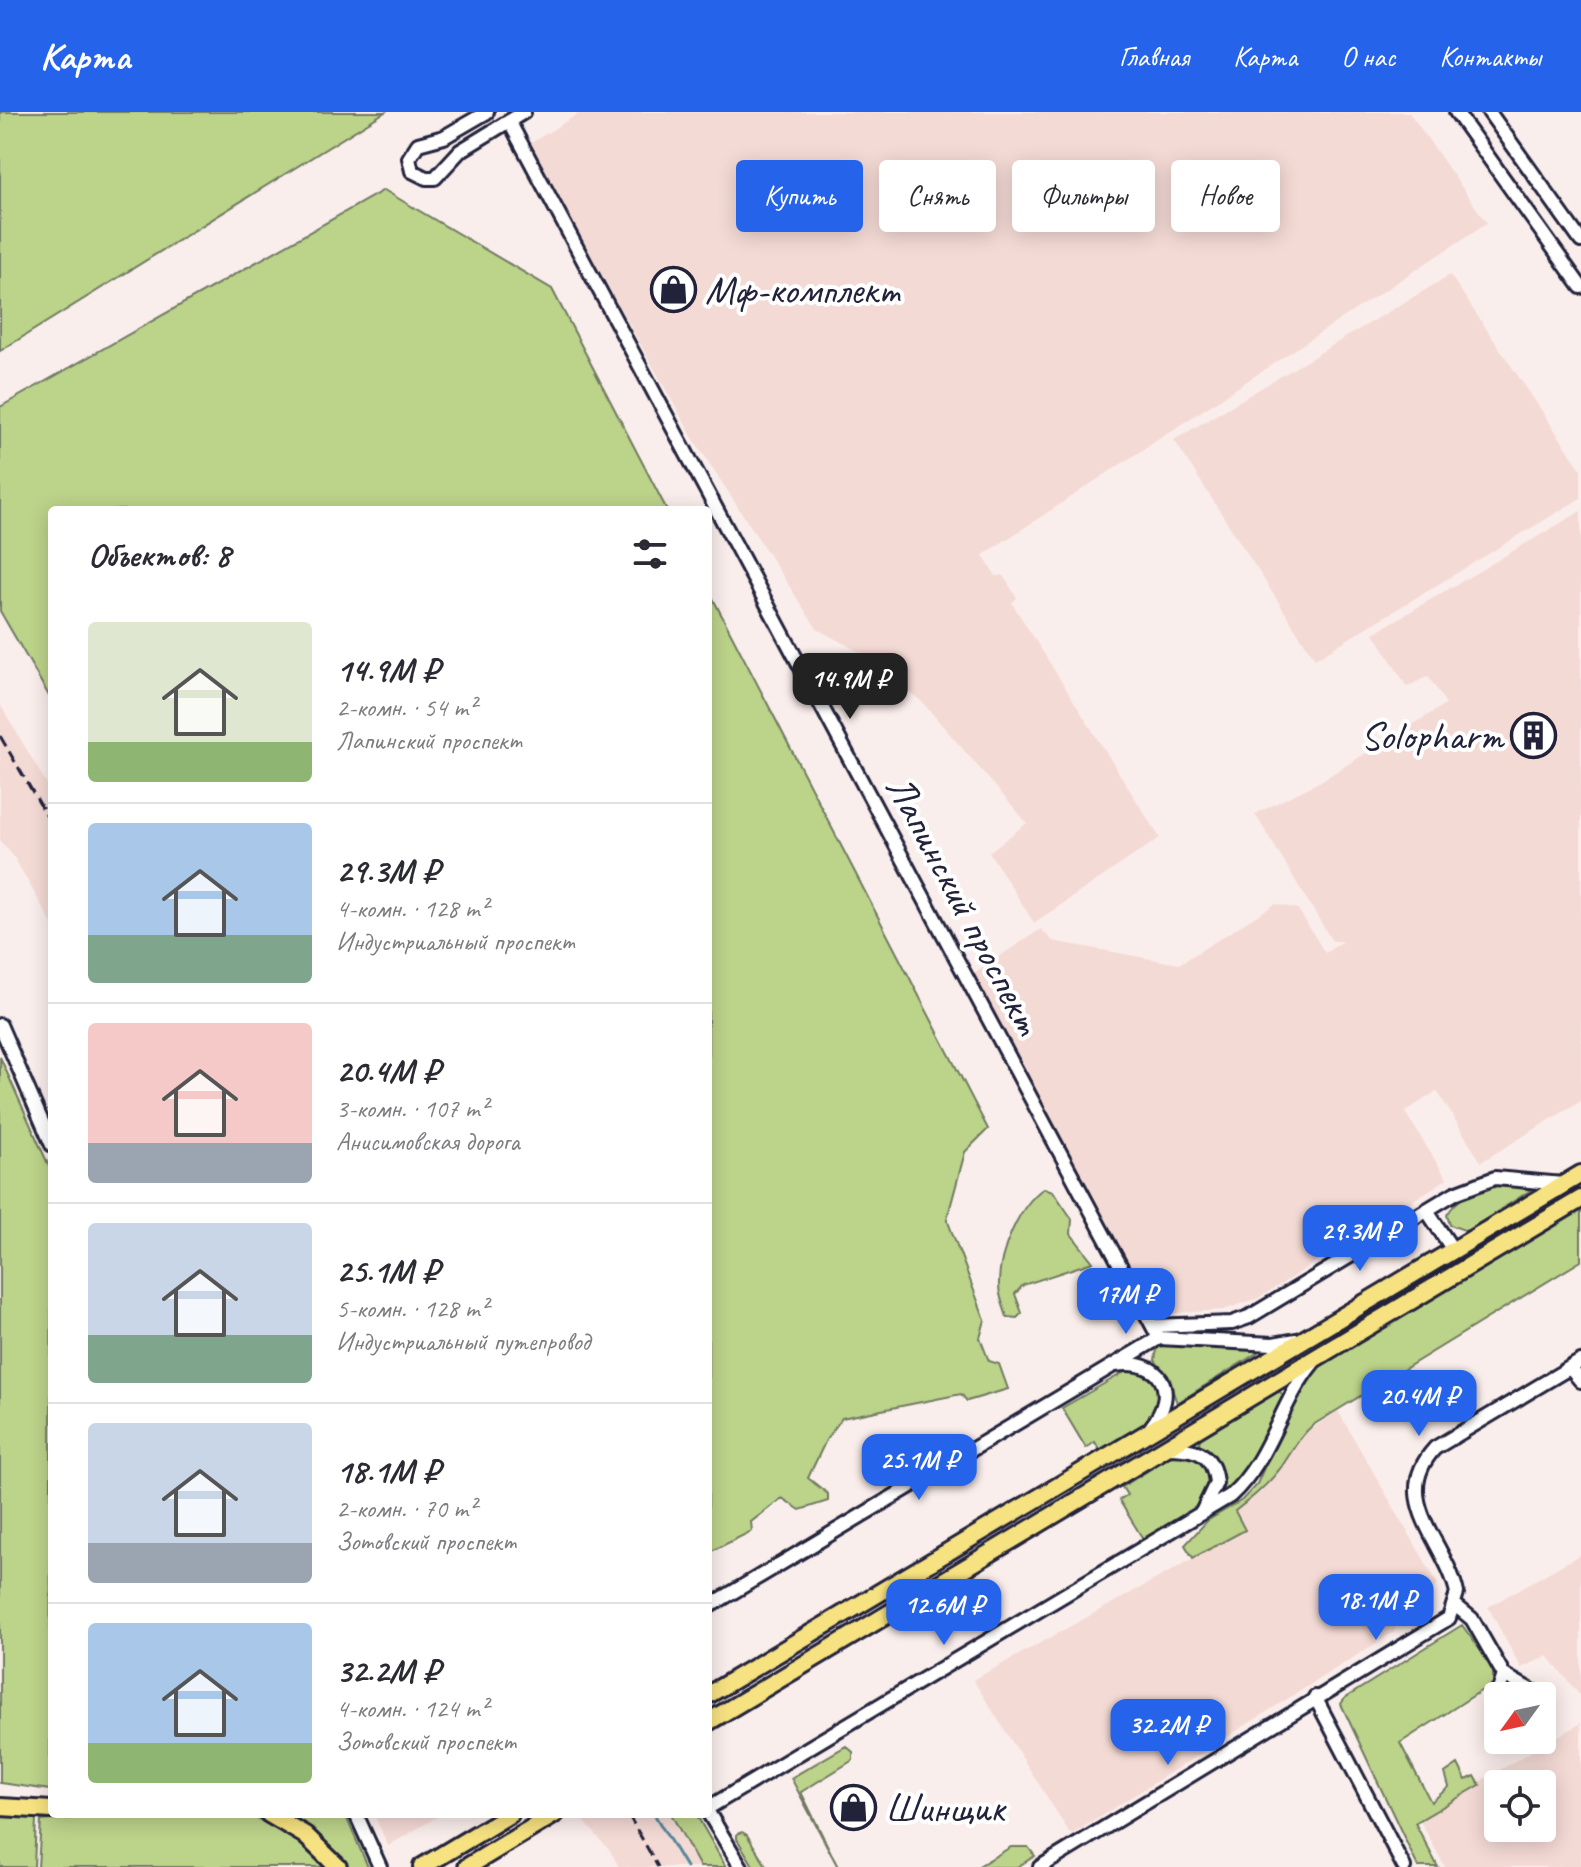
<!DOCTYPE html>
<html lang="ru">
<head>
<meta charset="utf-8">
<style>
  :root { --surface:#fff; --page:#f7f7f7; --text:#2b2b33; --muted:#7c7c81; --line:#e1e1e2; --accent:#2563eb }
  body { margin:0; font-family:Caveat,sans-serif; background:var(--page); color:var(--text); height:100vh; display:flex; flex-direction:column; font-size:30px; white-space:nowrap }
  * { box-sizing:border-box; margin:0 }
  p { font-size:26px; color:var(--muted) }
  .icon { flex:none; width:44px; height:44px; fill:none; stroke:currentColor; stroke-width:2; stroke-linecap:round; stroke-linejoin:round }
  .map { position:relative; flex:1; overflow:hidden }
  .panel { position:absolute; left:48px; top:394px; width:664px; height:1312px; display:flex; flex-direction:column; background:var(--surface); border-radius:8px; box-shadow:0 4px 20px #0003 }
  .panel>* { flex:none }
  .guide { position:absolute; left:736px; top:48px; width:724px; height:72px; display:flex; gap:16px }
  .needle { width:52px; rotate:237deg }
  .fabs { position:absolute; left:1484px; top:1570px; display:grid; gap:16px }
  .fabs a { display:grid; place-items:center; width:72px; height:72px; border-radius:8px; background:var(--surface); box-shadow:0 4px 20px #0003; font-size:40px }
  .price { position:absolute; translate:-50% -68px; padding:0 18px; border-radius:16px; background:var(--accent); color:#fff; font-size:26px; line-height:52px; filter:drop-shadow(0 2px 4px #0008) }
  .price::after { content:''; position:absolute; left:50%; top:48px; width:24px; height:18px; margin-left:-12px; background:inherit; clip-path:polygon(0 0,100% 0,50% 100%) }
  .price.current { background:#222; color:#fff }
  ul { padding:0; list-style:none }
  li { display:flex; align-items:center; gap:24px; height:200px; padding:0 40px }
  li+li { border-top:2px solid var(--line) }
  li span { display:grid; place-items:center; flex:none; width:224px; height:160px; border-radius:8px; color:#555 }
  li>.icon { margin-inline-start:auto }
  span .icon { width:96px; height:96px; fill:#fffc; stroke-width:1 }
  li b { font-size:34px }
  h2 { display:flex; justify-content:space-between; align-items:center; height:96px; padding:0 40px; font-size:34px }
  .chip { padding:0 28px; border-radius:8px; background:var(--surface); box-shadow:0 4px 20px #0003; font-size:28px; line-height:72px }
  .chip.current { background:var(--accent); color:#fff }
  header { display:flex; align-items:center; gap:48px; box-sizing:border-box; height:112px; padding:0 40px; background:var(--accent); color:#fff }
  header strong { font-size:38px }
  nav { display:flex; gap:44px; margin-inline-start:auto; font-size:28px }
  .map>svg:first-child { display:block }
  .built { fill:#f4dad5; fill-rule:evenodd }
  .green { fill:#bcd38a; stroke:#6f7a62; stroke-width:2 }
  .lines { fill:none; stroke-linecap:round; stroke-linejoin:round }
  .stream { stroke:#59869d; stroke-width:3 }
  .minor-casing { stroke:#22223b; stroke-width:18 }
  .major-casing { stroke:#22223b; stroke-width:22 }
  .minor { stroke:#fff; stroke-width:12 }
  .major { stroke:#f7e281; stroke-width:16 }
  .rail { stroke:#22223b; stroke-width:3; stroke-dasharray:12 6; stroke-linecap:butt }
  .labels { text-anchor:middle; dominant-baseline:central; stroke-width:8; stroke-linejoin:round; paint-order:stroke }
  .poi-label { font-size:40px; fill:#22223b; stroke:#fff; text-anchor:start }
  .street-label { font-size:40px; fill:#22223b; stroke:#fff }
</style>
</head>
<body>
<header>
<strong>Карта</strong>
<nav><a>Главная</a><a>Карта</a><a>О нас</a><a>Контакты</a></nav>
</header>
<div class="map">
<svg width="1581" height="1755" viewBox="0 0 1581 1755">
  <rect width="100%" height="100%" fill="#faeeec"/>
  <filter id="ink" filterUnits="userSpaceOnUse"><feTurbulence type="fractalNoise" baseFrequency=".0125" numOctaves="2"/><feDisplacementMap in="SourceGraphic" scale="16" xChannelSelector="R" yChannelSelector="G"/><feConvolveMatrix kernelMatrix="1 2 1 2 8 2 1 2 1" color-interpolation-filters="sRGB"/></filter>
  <g filter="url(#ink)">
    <!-- built -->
    <path class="built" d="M581,0H1409L1487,111L983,443L996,464L1003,463L1017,486L1012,491L1160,726L1034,811L989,740L1027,711L922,590L865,543L817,517L693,326L593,148L531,31Z
      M1450,163L1581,357V386L1315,547L1174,328Z
      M1581,399V989L1481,1050L1437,979L1405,1000L1447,1067L1259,1186L1223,1198L1160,1202L1143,1183L972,862L1041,817L1053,829L1179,852L1275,792L1298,797L1325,841L1343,829H1332L1255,702L1319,670L1446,592L1428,564L1407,575L1374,521Z
      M0,592L52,681V812L14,745L0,729Z
      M1338,1299L1438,1472L1423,1490L1399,1506L1394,1520L1071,1723L973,1568L1245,1418L1235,1399L1261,1380L1282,1353L1296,1327Z
      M1581,1442V1585L1548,1544L1521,1556L1488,1495Z
      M1581,1611V1755H1445L1418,1705ZM1498,1672H1542V1716H1498Z
      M374,1702H442L388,1734Z
      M578,1702H669L700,1755H619L610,1739Z"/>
    <!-- green -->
    <path class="green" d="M0,0H385L0,239Z
      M384,78L552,177L667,398H52V589L0,499V295Z
      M708,477L988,1017L965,1040L947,1107L985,1208L980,1226L989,1249L999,1252L1008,1277L967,1289L961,1282L842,1306L826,1328L808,1366L828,1382V1389L800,1398L782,1386L751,1410L752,1419L708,1441Z
      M0,945L52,1061L50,1678L0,1671Z
      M1493,1073H1529L1531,1078L1467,1119L1450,1113L1447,1103C1458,1085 1473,1079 1493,1073Z
      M1044,1076L1053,1079L1072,1107L1071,1122L1093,1150L1023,1173L1015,1182L1022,1201L1017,1206L1007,1205C1004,1195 999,1184 999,1174C998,1143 1018,1094 1044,1076Z
      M1581,1097V1149L1313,1313C1298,1326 1293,1338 1282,1354C1269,1372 1253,1385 1235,1399L1245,1418L1193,1446L1185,1433L1207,1409L1242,1388L1257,1372L1299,1276L1311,1258Z
      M1162,1232L1250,1237L1257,1241L1177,1291L1170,1271L1155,1248L1157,1237Z
      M1128,1258C1141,1260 1153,1263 1158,1278C1167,1308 1120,1326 1100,1339L1095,1330L1086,1336L1062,1296Z
      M1278,1279L1284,1283C1269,1318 1259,1362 1224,1381L1220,1353L1199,1332L1200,1327Z
      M1186,1342L1205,1352L1211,1371L1200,1393L1143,1427L1119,1388L1127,1383L1122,1375L1173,1343Z
      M1462,1513L1493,1556V1571L1400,1631L1431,1690L1449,1675L1445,1661L1458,1652L1466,1668L1475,1664L1480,1673L1415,1711L1438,1755H1418L1341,1592L1345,1586Z
      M846,1634L853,1640V1648L801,1680L838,1755L791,1666Z
      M0,1701L36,1706L34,1755H0Z
      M113,1702H248L300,1728L329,1755H38L41,1709Z
      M287,1702H345L368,1755H349L322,1726Z
      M671,1702H696L726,1755H700Z
      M742,1720L747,1723L767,1755H754L737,1727V1722Z
      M1011,1735H1028L1035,1744L1017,1755H977Z"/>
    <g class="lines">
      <!-- stream -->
      <path class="stream" d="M654,1702L686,1755"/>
      <defs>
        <path id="minor" d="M487,0L444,25L418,32L409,46L412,59L426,66H435L460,39L524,0
          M1456,0L1581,175
          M1489,0L1581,129
          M509,9L1159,1226
          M0,913L52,1033
          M1427,1099L1453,1138
          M1153,1214L1232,1211L1249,1205L1455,1081L1495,1066L1563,1072
          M1115,1253C1161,1246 1180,1279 1151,1315
          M1570,1256L1581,1269
          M1165,1336C1194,1336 1213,1339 1216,1371L1202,1400
          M1455,1493L1472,1507L1504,1563L1541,1584
          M708,1495L1159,1226L1273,1232L1296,1228
          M1315,1585L1404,1755
          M1542,1585L1545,1598L1542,1606
          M1498,1611L1496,1587L1504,1563
          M708,1696L1230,1384C1271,1347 1279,1292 1313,1251
          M708,1700L741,1755
          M356,1702L380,1755
          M1040,1755L1449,1506L1457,1481C1446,1429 1388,1387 1435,1336L1581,1249"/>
        <path id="major" d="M708,1583L1581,1062
          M708,1610L1581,1087
          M0,1695L52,1698
          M269,1702L305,1723L338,1755
          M422,1755L510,1702
          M467,1755L555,1702"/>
      </defs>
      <!-- minor casing -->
      <use href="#minor" class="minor-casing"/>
      <!-- major casing -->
      <use href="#major" class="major-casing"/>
      <!-- minor -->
      <use href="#minor" class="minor"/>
      <!-- major -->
      <use href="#major" class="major"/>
      <!-- rail -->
      <path class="rail" d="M0,624L52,713
        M628,1702L658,1755"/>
    </g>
  </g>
  <!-- icons -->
  <defs>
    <symbol id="shop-ring" viewBox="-11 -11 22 22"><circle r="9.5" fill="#fff" stroke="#22223b" stroke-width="1.5"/><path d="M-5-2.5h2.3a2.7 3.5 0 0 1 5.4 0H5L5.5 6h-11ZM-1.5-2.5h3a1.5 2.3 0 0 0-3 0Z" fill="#22223b"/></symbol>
    <symbol id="building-ring" viewBox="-11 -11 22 22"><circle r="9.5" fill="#fff" stroke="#22223b" stroke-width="1.5"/><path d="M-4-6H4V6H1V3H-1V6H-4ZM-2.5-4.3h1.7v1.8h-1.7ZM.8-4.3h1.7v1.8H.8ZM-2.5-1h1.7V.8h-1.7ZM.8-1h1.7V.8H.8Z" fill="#22223b"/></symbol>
  </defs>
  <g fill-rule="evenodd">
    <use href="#shop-ring" x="648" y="152" width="51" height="51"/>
    <use href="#building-ring" x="1508" y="598" width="51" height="51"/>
    <use href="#shop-ring" x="828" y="1670" width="51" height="51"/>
  </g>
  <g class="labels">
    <!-- poi labels -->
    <g class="poi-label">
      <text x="705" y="178">Мф-комплект</text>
      <text x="1503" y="624" text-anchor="end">Solopharm</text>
      <text x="885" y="1696">Шинщик</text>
    </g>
    <!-- street labels -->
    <g class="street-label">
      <text transform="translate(964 793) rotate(62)">Лапинский проспект</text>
    </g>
  </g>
</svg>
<div class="fabs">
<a><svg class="needle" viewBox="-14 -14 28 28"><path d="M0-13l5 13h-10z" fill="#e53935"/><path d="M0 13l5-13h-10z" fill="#7c7c81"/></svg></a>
<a><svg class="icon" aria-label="locate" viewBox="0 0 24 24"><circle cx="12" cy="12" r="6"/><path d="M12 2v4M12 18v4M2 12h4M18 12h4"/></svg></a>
</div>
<b class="price current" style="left:850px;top:609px">14.9M ₽</b>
<b class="price" style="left:1360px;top:1161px">29.3M ₽</b>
<b class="price" style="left:1126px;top:1224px">17M ₽</b>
<b class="price" style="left:1419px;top:1326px">20.4M ₽</b>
<b class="price" style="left:919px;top:1390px">25.1M ₽</b>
<b class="price" style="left:1376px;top:1530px">18.1M ₽</b>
<b class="price" style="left:944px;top:1535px">12.6M ₽</b>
<b class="price" style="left:1168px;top:1655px">32.2M ₽</b>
<div class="guide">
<a class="chip current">Купить</a>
<a class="chip">Снять</a>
<a class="chip">Фильтры</a>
<a class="chip">Новое</a>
</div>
<section class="panel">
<h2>Объектов: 8<svg class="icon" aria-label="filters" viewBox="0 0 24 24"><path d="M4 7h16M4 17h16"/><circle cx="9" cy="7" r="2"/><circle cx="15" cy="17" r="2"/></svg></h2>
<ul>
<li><span style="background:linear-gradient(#dfe7d0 75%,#8fb573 0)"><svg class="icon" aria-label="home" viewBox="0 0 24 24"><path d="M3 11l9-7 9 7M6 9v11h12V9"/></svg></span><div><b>14.9M ₽</b><p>2-комн. · 54 m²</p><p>Лапинский проспект</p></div></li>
<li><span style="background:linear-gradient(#a9c7e8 70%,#7fa58c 0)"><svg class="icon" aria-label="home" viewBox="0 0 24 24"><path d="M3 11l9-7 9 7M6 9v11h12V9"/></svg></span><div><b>29.3M ₽</b><p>4-комн. · 128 m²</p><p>Индустриальный проспект</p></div></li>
<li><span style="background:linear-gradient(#f6c9c9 75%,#9aa5b1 0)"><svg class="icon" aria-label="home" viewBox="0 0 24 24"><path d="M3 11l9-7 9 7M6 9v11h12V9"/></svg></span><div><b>20.4M ₽</b><p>3-комн. · 107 m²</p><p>Анисимовская дорога</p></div></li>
<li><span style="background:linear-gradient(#c9d6e8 70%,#7fa58c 0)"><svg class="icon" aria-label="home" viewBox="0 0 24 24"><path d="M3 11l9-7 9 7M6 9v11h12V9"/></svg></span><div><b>25.1M ₽</b><p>5-комн. · 128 m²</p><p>Индустриальный путепровод</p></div></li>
<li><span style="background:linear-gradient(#c9d6e8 75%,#9aa5b1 0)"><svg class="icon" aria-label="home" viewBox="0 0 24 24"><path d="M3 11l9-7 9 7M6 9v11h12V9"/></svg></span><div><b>18.1M ₽</b><p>2-комн. · 70 m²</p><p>Зотовский проспект</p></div></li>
<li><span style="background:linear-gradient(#a9c7e8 75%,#8fb573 0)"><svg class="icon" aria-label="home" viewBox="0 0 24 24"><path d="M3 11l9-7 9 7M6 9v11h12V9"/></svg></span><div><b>32.2M ₽</b><p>4-комн. · 124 m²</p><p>Зотовский проспект</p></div></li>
</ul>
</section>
</div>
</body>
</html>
